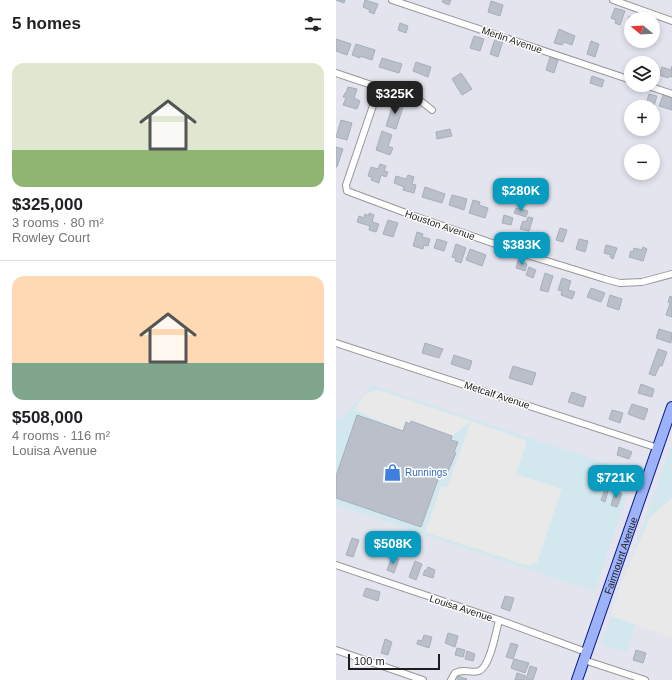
<!DOCTYPE html>
<html lang="en">
<head>
<meta charset="utf-8">
<style>
  :root { --surface:#fff; --page:#f6f6f6; --text:#202124; --muted:#757577; --line:#e0e0e0; --accent:#089cc1 }
  body { margin:0; font-family:Arial,sans-serif; background:var(--page); color:var(--text); height:100vh; display:flex; flex-direction:column; font-size:15px; white-space:nowrap }
  * { box-sizing:border-box; margin:0 }
  p { font-size:13px; color:var(--muted) }
  .icon { flex:none; width:22px; height:22px; fill:none; stroke:currentColor; stroke-width:2; stroke-linecap:round; stroke-linejoin:round }
  .map { position:relative; flex:1; overflow:hidden }
  .drawer { display:flex; flex-direction:column; background:var(--surface); width:336px }
  .drawer>* { flex:none }
  .needle { width:26px; rotate:288deg }
  .tools { position:absolute; left:288px; top:12px; display:grid; gap:8px }
  .tools a { display:grid; place-items:center; width:36px; height:36px; border-radius:50%; background:var(--surface); box-shadow:0 2px 6px #0003; font-size:20px }
  .scale { position:absolute; left:12px; bottom:10px; width:92px; box-sizing:border-box; padding-left:4px; border:2px solid #1d1d1d; border-top:0; font-size:11px; line-height:14px; white-space:nowrap; color:#1d1d1d; -webkit-text-stroke:3px #fff; paint-order:stroke }
  .price { position:absolute; translate:-50% -34px; padding:0 9px; border-radius:8px; background:var(--accent); color:#fff; font-size:13px; line-height:26px; filter:drop-shadow(0 1px 2px #0008) }
  .price::after { content:''; position:absolute; left:50%; top:24px; width:12px; height:9px; margin-left:-6px; background:inherit; clip-path:polygon(0 0,100% 0,50% 100%) }
  .price.on { background:#222; color:#fff }
  ul { padding:0; list-style:none }
  li { display:grid; align-content:center; gap:8px; height:212px; padding:0 12px }
  li+li { border-top:1px solid var(--line) }
  li span { display:grid; place-items:center; height:124px; border-radius:12px; color:#555 }
  li>.icon { margin-inline-start:auto }
  span .icon { width:72px; height:72px; fill:#fffc; stroke-width:1 }
  li b { font-size:17px }
  h2 { display:flex; justify-content:space-between; align-items:center; height:48px; padding:0 12px; font-size:17px }
  main { display:flex; flex:1; min-height:0 }
  .map>svg:first-child { display:block }
  .commercial { fill:#d2e7ee }
  .parking { fill:#e9e9e9 }
  .building { fill:#babfc9; stroke:#a6afbf }
  .lines { fill:none; stroke-linecap:round; stroke-linejoin:round }
  .street-casing { stroke:#979797; stroke-width:8 }
  .primary-casing { stroke:#06188f; stroke-width:12 }
  .street { stroke:#fff; stroke-width:6 }
  .primary { stroke:#9eb2f8; stroke-width:10 }
  .labels { text-anchor:middle; dominant-baseline:central; stroke-width:3; stroke-linejoin:round; paint-order:stroke }
  .street-label { font-size:10px; fill:#1d1d1d; stroke:#fff }
  .shop-label { font-size:10px; fill:#366cbe; stroke:#fff; text-anchor:start }
</style>
</head>
<body>
<main>
<section class="drawer">
<h2>5 homes<svg class="icon" aria-label="filters" viewBox="0 0 24 24"><path d="M4 7h16M4 17h16"/><circle cx="9" cy="7" r="2"/><circle cx="15" cy="17" r="2"/></svg></h2>
<ul>
<li><span style="background:linear-gradient(#dfe7d0 70%,#8fb573 0)"><svg class="icon" aria-label="home" viewBox="0 0 24 24"><path d="M3 11l9-7 9 7M6 9v11h12V9"/></svg></span><div><b>$325,000</b><p>3 rooms · 80 m²</p><p>Rowley Court</p></div></li>
<li><span style="background:linear-gradient(#ffd9b3 70%,#7fa58c 0)"><svg class="icon" aria-label="home" viewBox="0 0 24 24"><path d="M3 11l9-7 9 7M6 9v11h12V9"/></svg></span><div><b>$508,000</b><p>4 rooms · 116 m²</p><p>Louisa Avenue</p></div></li>
</ul>
</section>
<div class="map">
<svg width="336" height="680" viewBox="0 0 336 680">
  <rect width="100%" height="100%" fill="#e3e4ee"/>
  <!-- commercial -->
  <path class="commercial" d="M36,385L298,473L259,591L0,505V419L8,416Z
    M336,443V636L299,624L290,652L265,645Z"/>
  <!-- parking -->
  <path class="parking" d="M43,390L136,421L191,441L180,474L226,489L201,563L192,566L89,532L105,486L111,488L135,421L116,436L75,421L74,424L70,422L67,431L19,410L24,400L32,392Z
    M336,498V637L274,616L291,570L314,517Z"/>
  <!-- building -->
  <path class="building" d="M0,0H9L8,3Z
    M29,0L42,4L38,14L33,12L34,10L27,7Z
    M107,0H115L113,5L106,2Z
    M155,1L167,5L164,16L152,12Z
    M279,8L289,11L284,25L279,23L280,20L275,18Z
    M293,16L302,19H295V27L290,25Z
    M64,23L72,26L70,33L62,30Z
    M223,29L239,36L236,45L228,42L226,45L218,43Z
    M138,36L148,39L144,51L134,48Z
    M0,39L15,44L11,55L0,51Z
    M159,39L167,41L162,57L154,54Z
    M255,41L263,44L259,57L251,54Z
    M20,44L39,50L36,60L24,56V58L16,55Z
    M214,57L222,60L218,73L210,70Z
    M46,58L66,64L63,73L43,67Z
    M80,62L95,67L92,77L77,71Z
    M336,66V77L333,76L332,78L323,75L326,67L335,70Z
    M125,73L136,89L126,95L116,79Z
    M256,76L268,80L266,87L254,83Z
    M12,87L21,89L18,98L24,101L21,109L7,105L10,98L7,97L9,93H10Z
    M313,94L321,96L317,109V107H309Z
    M327,95L336,98V110L323,106Z
    M58,101L68,104L60,129L50,126Z
    M5,120L16,123L11,140L0,137Z
    M114,129L116,136L101,139L100,132Z
    M46,131L56,135L52,146L57,148L54,155L40,150Z
    M0,147L7,149L1,167H0Z
    M44,164L50,166L48,171L52,172L50,177L45,175L43,183L35,180L36,177L32,176L35,167L42,169Z
    M72,175L78,177L76,184L80,185L78,193L67,190L68,187L58,183L60,176L70,179Z
    M89,187L109,194L106,203L86,197Z
    M116,195L131,199L128,210L113,205Z
    M137,200L144,202L143,205L152,208L149,218L133,213Z
    M180,208L192,211L190,217L178,213Z
    M33,213L38,215L36,222L43,224L40,232L33,230L34,226L21,222L23,216L28,218L29,214L33,216Z
    M168,215L177,218L175,225L166,223Z
    M192,217L197,218L193,231L184,229L187,221L190,222Z
    M52,220L62,223L57,237L47,234Z
    M224,228L231,230L227,242L220,240Z
    M81,232L87,234L86,237L94,239L92,246L88,245L87,249L77,246Z
    M101,239L111,242L108,251L98,248Z
    M243,239L252,241L249,252L240,249Z
    M120,244L130,248L125,263L119,261L120,258L116,257Z
    M270,245L281,248L277,259L274,257L275,255L268,253Z
    M307,247L311,249L307,261L293,257L295,251L297,252L298,248L306,250Z
    M134,249L150,255L146,266L130,260Z
    M182,261L191,264L189,271L180,268Z
    M193,267L200,270L197,278L190,275Z
    M209,273L217,276L212,292L204,290Z
    M226,278L235,281L232,290L239,292L236,299L225,295L226,291L222,290Z
    M255,288L269,293L265,302L251,297Z
    M274,295L286,299L283,310L271,306Z
    M334,296L336,297V317L330,315L334,303L332,302Z
    M323,329L336,333L335,343L320,338Z
    M89,343L107,349L103,358L86,353Z
    M322,349L331,352L326,366L324,365L319,376L313,374Z
    M118,355L136,361L133,370L115,364Z
    M177,366L200,373L196,385L173,378Z
    M305,384L318,389L316,397L302,393Z
    M236,392L250,397L247,407L232,402Z
    M296,404L312,409L308,420L292,414Z
    M276,410L287,413L284,423L273,419Z
    M21,415L67,431L70,422L74,424L75,421L116,436L115,440L122,442L118,452L120,453L110,476L104,474L85,527L0,498V476Z
    M283,447L296,452L293,459L281,455Z
    M269,490L272,491L269,502L265,500Z
    M279,492L286,494L281,507L275,505Z
    M16,538L23,540L17,557L10,555Z
    M56,557L63,559L58,573L51,570Z
    M79,561L86,564L80,580L73,577Z
    M92,567L99,570L97,578L87,575L89,570H91Z
    M30,588L44,592L42,601L27,596Z
    M169,596L178,598L174,611L165,608Z
    M112,633L122,636L119,647L109,643Z
    M88,635L96,637L93,648L81,644L82,640L86,641Z
    M49,639L56,642L52,655L45,653Z
    M175,643L182,645L177,659L170,657Z
    M121,648L129,650L127,657L119,655Z
    M300,650L310,653L307,663L297,660Z
    M131,651L139,654L137,661L129,659Z
    M178,659L193,663L189,673L175,668Z
    M194,666L201,668L197,680H190Z
    M181,673L190,676L188,680H179Z
    M122,676L131,679L130,680H121Z"/>
  <g class="lines">
    <defs>
      <path id="street" d="M56,0L295,80
        M277,0L336,21
        M0,73L86,102L96,110
        M309,85L336,94
        M43,88L10,185L11,191L78,216L191,255L269,279L284,283L306,282L336,274
        M0,343L322,448
        M0,565L163,620L250,652
        M0,650L87,680
        M248,660L309,680
        M115,680L119,673C129,668 134,674 143,671C154,667 160,632 163,620"/>
      <g id="primary">
        <path id="s1" d="M241,680L336,407"/>
      </g>
    </defs>
    <!-- street casing -->
    <use href="#street" class="street-casing"/>
    <!-- primary casing -->
    <use href="#primary" class="primary-casing"/>
    <!-- street -->
    <use href="#street" class="street"/>
    <!-- primary -->
    <use href="#primary" class="primary"/>
  </g>
  <!-- icons -->
  <defs>
    <symbol id="shop-bare" viewBox="-9 -9 18 18"><path d="M-5-2.5h2.3a2.7 3.5 0 0 1 5.4 0H5L5.5 6h-11ZM-1.5-2.5h3a1.5 2.3 0 0 0-3 0Z" fill="#3f7fe0" stroke="#fff" stroke-width="2.5" paint-order="stroke"/></symbol>
  </defs>
  <g fill-rule="evenodd">
    <use href="#shop-bare" x="44" y="460" width="25" height="25"/>
  </g>
  <g class="labels">
    <!-- street labels -->
    <g class="street-label">
      <text transform="translate(176 40) rotate(19)">Merlin Avenue</text>
      <text transform="translate(104 225) rotate(19)">Houston Avenue</text>
      <text transform="translate(161 395) rotate(18)">Metcalf Avenue</text>
      <text stroke="none"><textPath href="#s1" startOffset="132">Fairmount Avenue</textPath></text>
      <text transform="translate(125 608) rotate(18)">Louisa Avenue</text>
    </g>
    <!-- shop labels -->
    <g class="shop-label">
      <text x="69" y="472">Runnings</text>
    </g>
  </g>
</svg>
<div class="tools">
<a><svg class="needle" viewBox="-14 -14 28 28"><path d="M0-13l5 13h-10z" fill="#e53935"/><path d="M0 13l5-13h-10z" fill="#757577"/></svg></a>
<a><svg class="icon" aria-label="layers" viewBox="0 0 24 24"><path d="M12 4l9 5-9 5-9-5zM3 14l9 5 9-5"/></svg></a>
<a>+</a>
<a>−</a>
</div>
<div class="scale">100 m</div>
<b class="price on" style="left:59px;top:115px">$325K</b>
<b class="price" style="left:185px;top:212px">$280K</b>
<b class="price" style="left:186px;top:266px">$383K</b>
<b class="price" style="left:280px;top:499px">$721K</b>
<b class="price" style="left:57px;top:565px">$508K</b>
</div>
</main>
</body>
</html>
